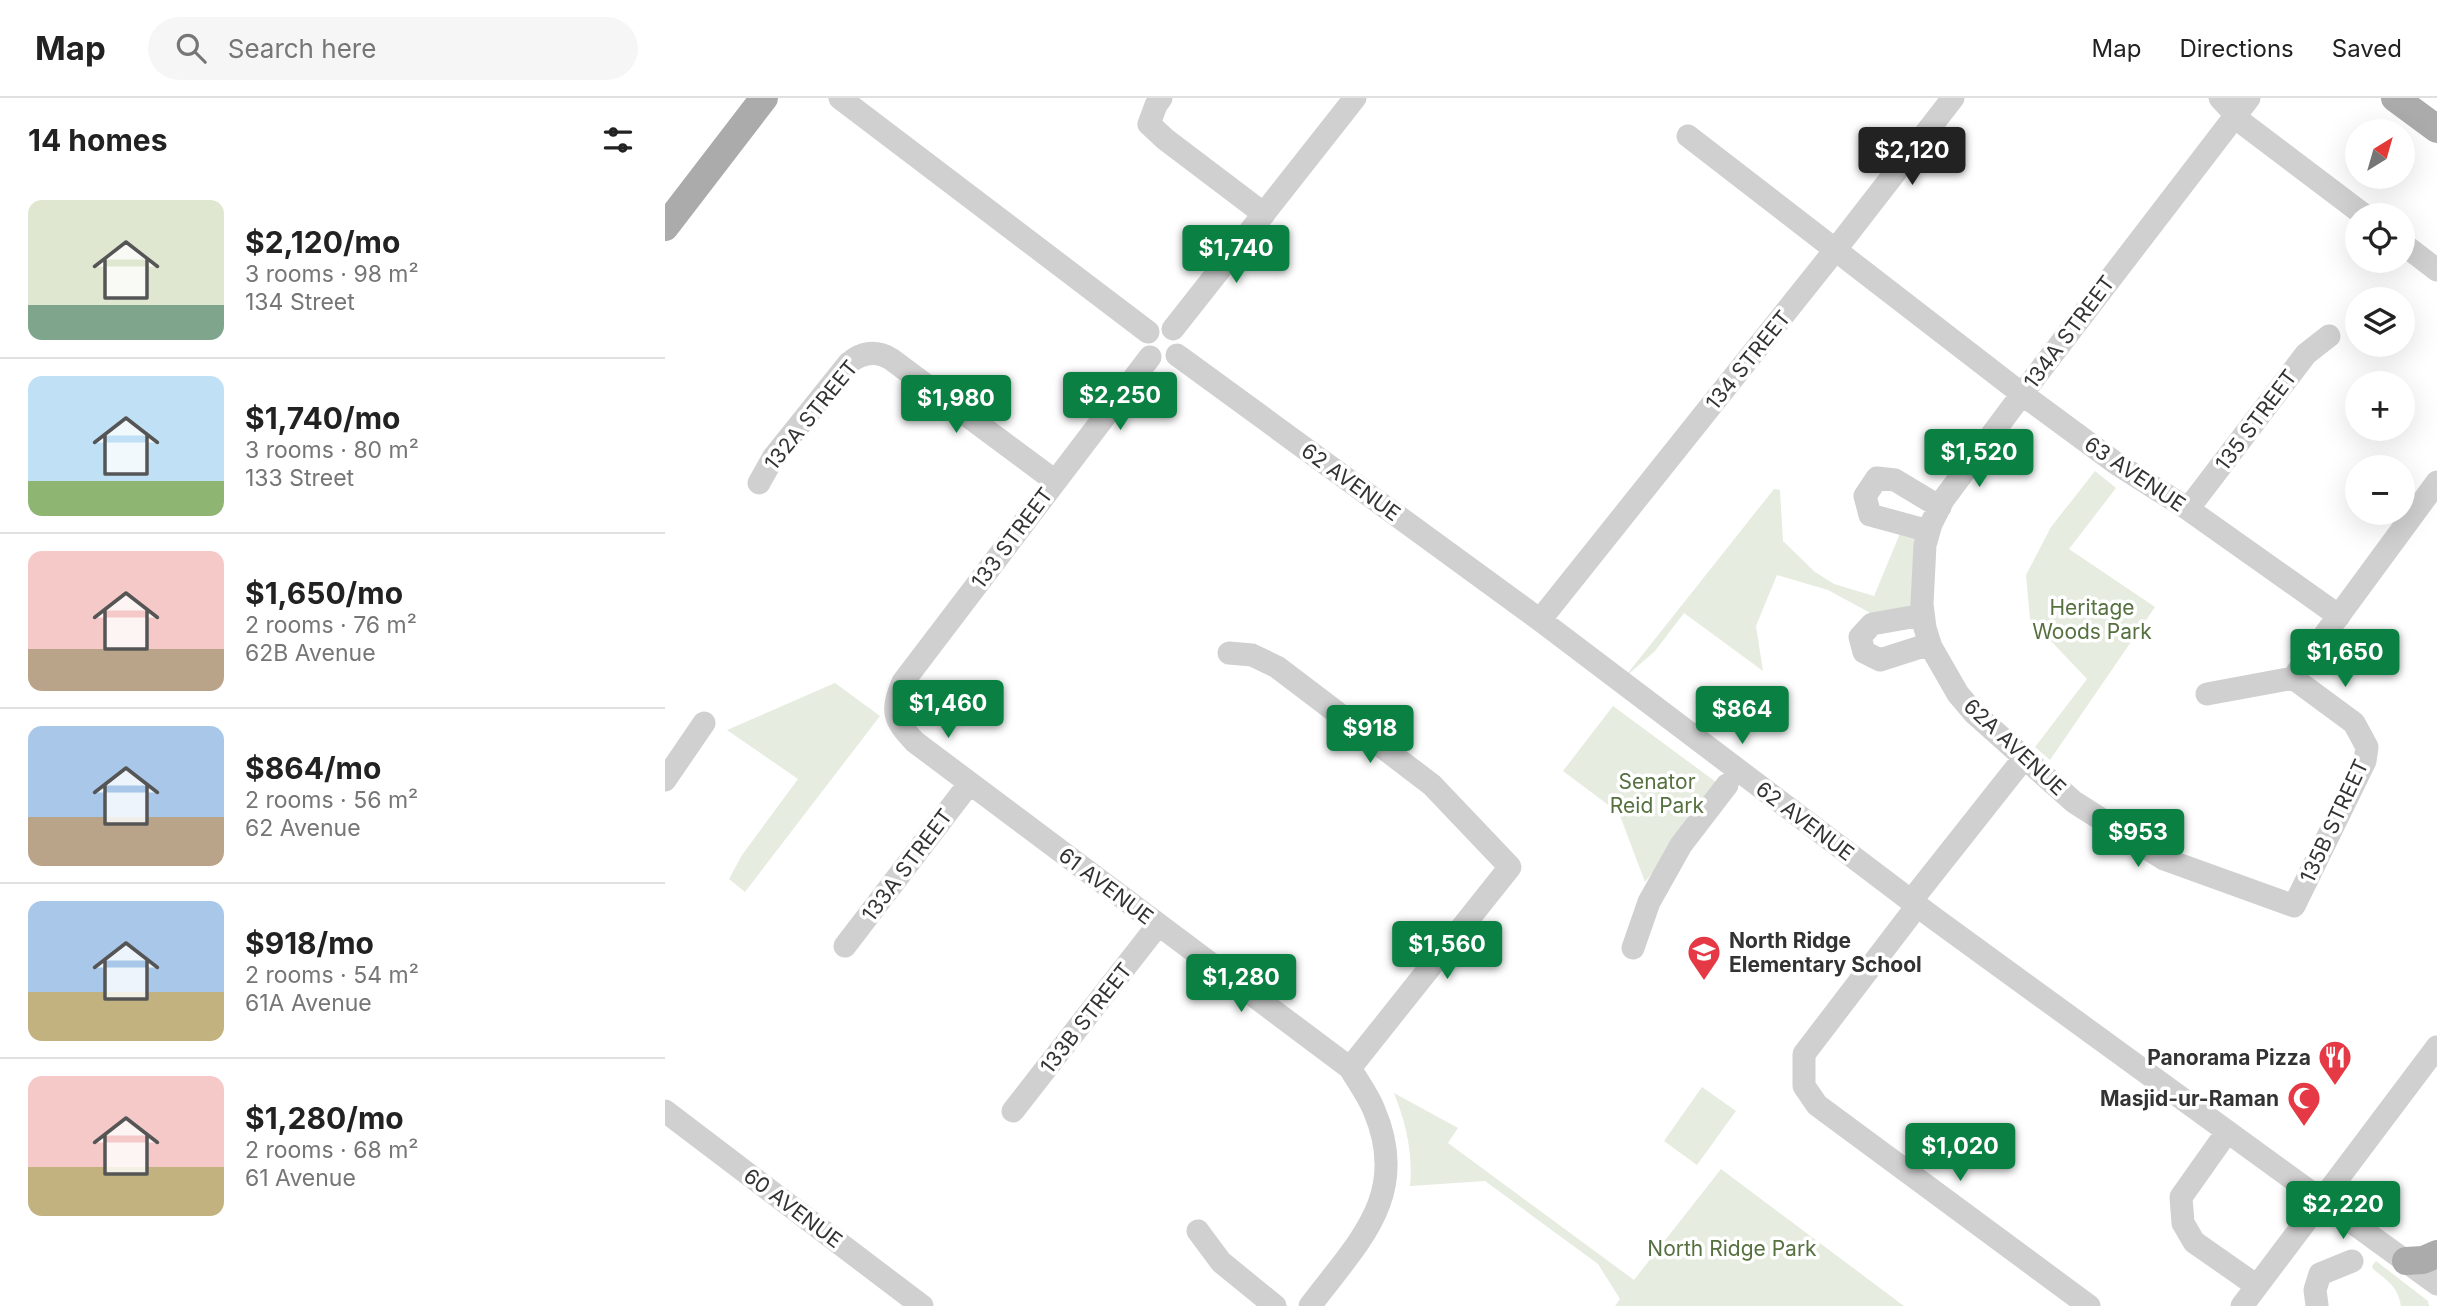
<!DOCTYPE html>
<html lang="en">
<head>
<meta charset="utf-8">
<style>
  :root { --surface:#fff; --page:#f6f6f6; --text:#222; --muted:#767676; --line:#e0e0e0; --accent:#0b8043 }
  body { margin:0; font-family:Inter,sans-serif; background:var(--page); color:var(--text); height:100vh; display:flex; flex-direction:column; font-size:26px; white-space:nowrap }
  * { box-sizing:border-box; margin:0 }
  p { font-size:23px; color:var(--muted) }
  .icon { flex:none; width:38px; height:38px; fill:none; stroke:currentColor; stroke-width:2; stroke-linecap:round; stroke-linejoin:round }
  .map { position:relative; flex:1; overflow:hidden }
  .sheet { display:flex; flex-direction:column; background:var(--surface); width:665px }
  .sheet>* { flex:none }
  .needle { width:46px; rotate:37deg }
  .controls { position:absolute; left:1680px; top:21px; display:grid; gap:14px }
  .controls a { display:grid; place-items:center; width:70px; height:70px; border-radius:50%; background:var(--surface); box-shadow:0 7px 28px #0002; font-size:35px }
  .price { position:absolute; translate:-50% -60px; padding:0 16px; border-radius:7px; background:var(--accent); color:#fff; font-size:23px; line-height:46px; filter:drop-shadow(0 2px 4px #0008) }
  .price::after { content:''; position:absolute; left:50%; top:42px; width:21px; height:16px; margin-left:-10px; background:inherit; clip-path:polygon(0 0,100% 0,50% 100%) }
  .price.current { background:#222; color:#fff }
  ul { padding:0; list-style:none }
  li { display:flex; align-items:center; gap:21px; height:175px; padding:0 28px }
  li+li { border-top:2px solid var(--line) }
  li span { display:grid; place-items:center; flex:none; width:196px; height:140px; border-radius:14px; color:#555 }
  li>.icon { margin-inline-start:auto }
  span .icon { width:84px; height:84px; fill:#fffc; stroke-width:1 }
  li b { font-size:30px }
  h2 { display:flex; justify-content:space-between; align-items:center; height:84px; padding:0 28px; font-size:30px }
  header { display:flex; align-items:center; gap:42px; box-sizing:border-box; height:98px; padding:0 35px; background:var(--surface); border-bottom:2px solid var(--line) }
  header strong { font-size:33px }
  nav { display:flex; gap:38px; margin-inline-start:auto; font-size:24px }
  .search { width:490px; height:63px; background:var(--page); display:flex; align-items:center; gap:18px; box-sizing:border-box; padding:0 24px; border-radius:38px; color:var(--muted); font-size:26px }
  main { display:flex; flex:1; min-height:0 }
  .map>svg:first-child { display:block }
  .green { fill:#e6ecdf }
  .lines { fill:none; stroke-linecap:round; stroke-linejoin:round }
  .minor { stroke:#d0d0d0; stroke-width:23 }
  .major { stroke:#ababab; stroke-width:28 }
  .labels { text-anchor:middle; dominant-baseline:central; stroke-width:7; stroke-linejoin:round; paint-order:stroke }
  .street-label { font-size:21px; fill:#333; stroke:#fff }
  .park-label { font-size:21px; fill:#56703f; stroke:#fff }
  .poi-label { font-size:21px; font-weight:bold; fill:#333; stroke:#fff; text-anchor:end }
</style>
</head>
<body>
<header>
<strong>Map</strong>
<div class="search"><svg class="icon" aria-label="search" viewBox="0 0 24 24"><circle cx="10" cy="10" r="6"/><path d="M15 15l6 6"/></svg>Search here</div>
<nav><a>Map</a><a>Directions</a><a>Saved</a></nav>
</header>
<main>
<section class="sheet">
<h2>14 homes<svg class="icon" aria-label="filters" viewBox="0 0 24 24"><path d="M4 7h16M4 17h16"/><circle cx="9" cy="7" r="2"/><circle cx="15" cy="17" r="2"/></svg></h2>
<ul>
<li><span style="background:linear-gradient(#dfe7d0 75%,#7fa58c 0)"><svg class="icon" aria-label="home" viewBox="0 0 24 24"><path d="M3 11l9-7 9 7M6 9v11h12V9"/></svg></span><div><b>$2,120/mo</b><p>3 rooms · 98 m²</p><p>134 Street</p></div></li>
<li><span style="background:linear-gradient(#bfe0f5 75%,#8fb573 0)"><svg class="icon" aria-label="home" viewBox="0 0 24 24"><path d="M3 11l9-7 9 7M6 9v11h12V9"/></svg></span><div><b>$1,740/mo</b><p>3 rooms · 80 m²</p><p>133 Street</p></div></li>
<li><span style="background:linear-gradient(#f6c9c9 70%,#b9a48a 0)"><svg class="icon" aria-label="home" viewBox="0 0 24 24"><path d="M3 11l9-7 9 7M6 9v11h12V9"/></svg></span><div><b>$1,650/mo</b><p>2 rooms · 76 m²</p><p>62B Avenue</p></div></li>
<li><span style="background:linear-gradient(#a9c7e8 65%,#b9a48a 0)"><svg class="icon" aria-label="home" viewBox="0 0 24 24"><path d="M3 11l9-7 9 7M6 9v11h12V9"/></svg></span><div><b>$864/mo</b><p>2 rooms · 56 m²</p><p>62 Avenue</p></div></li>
<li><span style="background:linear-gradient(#a9c7e8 65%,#c2b280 0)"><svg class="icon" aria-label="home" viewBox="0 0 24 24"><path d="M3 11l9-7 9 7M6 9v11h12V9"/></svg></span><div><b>$918/mo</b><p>2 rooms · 54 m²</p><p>61A Avenue</p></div></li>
<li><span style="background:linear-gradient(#f6c9c9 65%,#c2b280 0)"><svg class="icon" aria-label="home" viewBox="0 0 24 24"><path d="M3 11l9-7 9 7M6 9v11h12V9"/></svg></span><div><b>$1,280/mo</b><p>2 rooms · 68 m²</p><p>61 Avenue</p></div></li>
</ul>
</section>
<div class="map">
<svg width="1772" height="1208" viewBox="0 0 1772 1208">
  <rect width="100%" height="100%" fill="#fff"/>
  <!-- green -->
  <path class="green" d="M1430,373L1451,390L1404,451L1490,509L1385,662L1370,649L1422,581L1365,521L1361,477L1386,429Z
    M1109,391L1115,392L1118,443L1150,474L1169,486L1209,498L1236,433L1256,437L1253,514L1211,518L1163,492L1112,477L1091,528L1098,573L1019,515L990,553L959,580Z
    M170,585L215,618L80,794L64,781L77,757L133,681L62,632Z
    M948,608L1055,687L980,784L954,715L898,673Z
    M1037,989L1071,1013L1032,1067L999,1043Z
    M729,995L793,1030L783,1045L969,1182L1056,1071L1239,1208H950L955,1201L933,1166L820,1083L745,1088C748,1054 741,1026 729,995Z
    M1711,1163L1763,1203L1764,1208H1736C1733,1189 1723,1183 1708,1171L1707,1168Z"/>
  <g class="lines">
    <!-- minor -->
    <path class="minor" d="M175,0L483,234
      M496,0L491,7L484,26L500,41L599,116
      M1555,0L1580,27L1699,117
      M1023,38L1357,296L1452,366L1523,411L1674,518
      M1738,146L1772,172
      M508,231L690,0
      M512,257L875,522L1266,818L1772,1186
      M485,259L238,584C226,613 228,621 250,644L685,970C693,984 703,997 709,1012C746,1098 692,1145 645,1208
      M94,385L108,360L184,265C197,254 211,252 226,261L390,383
      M1523,411L1641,256L1664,238
      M1264,433L1205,417L1200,398L1212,380L1230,382L1275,409
      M1258,517L1207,526L1195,539L1199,554L1215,562L1265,546
      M875,522L1171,151L1288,0
      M564,555L587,557L612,569L666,610L767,687L845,769L685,970
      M1628,580L1772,384
      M1542,596L1628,580L1689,625L1702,649L1700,663L1629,808L1499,761L1409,704L1310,616L1293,596L1266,549L1260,530L1257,506L1260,447L1266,426L1278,402L1357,296L1584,0
      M0,682L39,625
      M1246,803L1359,660
      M1252,808L1139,956V988L1152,1007L1424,1208
      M180,848L304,686
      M968,850L984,804L1016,747L1062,687
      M0,1013L257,1208
      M348,1013L493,827
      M1562,1034L1516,1099L1518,1125L1529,1144L1592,1188
      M533,1133L556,1164L610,1208
      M1652,1207L1650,1192L1655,1176L1687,1163
      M1577,1208L1772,949"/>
    <!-- major -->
    <path class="major" d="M1730,0L1772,31
      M0,129L99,0
      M1741,1163L1758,1162L1772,1156"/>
  </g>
  <!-- icons -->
  <defs>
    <symbol id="school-pin" viewBox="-11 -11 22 30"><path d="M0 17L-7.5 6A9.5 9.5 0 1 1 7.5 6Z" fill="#e63946" stroke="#fff"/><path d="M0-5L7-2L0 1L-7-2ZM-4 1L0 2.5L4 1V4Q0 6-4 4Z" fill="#fff"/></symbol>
    <symbol id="restaurant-pin" viewBox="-11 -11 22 30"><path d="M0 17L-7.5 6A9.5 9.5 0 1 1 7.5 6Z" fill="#e63946" stroke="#fff"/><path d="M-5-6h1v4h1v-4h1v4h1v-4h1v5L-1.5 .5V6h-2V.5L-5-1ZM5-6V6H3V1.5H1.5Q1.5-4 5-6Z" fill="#fff"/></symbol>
    <symbol id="mosque-pin" viewBox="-11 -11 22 30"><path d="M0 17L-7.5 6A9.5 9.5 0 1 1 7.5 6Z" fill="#e63946" stroke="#fff"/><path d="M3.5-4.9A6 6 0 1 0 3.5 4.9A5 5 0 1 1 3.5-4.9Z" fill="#fff"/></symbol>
  </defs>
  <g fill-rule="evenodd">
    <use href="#school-pin" x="1020" y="835" width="38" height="52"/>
    <use href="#restaurant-pin" x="1651" y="940" width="38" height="52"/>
    <use href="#mosque-pin" x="1620" y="981" width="38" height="52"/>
  </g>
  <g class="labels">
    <!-- street labels -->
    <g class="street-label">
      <text transform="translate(1404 234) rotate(-53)">134A STREET</text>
      <text transform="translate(1083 262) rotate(-51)">134 STREET</text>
      <text transform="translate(146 317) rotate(-51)">132A STREET</text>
      <text transform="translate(1591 322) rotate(-53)">135 STREET</text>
      <text transform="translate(1470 376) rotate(34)">63 AVENUE</text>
      <text transform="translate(686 384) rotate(36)">62 AVENUE</text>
      <text transform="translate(347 440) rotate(-53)">133 STREET</text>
      <text transform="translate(1350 649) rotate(43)">62A AVENUE</text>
      <text transform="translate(1140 723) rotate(37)">62 AVENUE</text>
      <text transform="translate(1669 723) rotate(-65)">135B STREET</text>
      <text transform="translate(242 767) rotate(-53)">133A STREET</text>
      <text transform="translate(441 788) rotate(37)">61 AVENUE</text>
      <text transform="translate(421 920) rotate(-52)">133B STREET</text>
      <text transform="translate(128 1110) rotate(37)">60 AVENUE</text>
    </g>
    <!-- park labels -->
    <g class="park-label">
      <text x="1427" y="509">Heritage<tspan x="1427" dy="24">Woods Park</tspan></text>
      <text x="992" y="683">Senator<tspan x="992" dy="24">Reid Park</tspan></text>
      <text x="1067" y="1150">North Ridge Park</text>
    </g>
    <!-- poi labels -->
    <g class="poi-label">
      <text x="1064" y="842" text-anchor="start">North Ridge<tspan x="1064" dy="24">Elementary School</tspan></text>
      <text x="1646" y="959">Panorama Pizza</text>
      <text x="1614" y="1000">Masjid-ur-Raman</text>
    </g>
  </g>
</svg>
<div class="controls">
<a><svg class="needle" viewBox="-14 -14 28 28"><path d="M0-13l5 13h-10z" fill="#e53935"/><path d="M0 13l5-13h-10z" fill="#767676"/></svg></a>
<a><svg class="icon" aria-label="locate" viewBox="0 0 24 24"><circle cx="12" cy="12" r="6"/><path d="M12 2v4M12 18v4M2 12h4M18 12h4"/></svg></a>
<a><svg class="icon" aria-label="layers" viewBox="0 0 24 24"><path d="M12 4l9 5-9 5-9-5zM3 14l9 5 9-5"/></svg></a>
<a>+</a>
<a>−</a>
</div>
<b class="price current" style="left:1247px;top:89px">$2,120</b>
<b class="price" style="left:571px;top:187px">$1,740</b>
<b class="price" style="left:455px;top:334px">$2,250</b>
<b class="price" style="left:291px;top:337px">$1,980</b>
<b class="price" style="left:1314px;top:391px">$1,520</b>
<b class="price" style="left:1680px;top:591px">$1,650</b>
<b class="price" style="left:283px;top:642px">$1,460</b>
<b class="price" style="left:1077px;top:648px">$864</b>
<b class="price" style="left:705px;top:667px">$918</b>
<b class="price" style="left:1473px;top:771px">$953</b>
<b class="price" style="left:782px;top:883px">$1,560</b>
<b class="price" style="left:576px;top:916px">$1,280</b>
<b class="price" style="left:1295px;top:1085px">$1,020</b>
<b class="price" style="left:1678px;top:1143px">$2,220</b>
</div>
</main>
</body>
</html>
